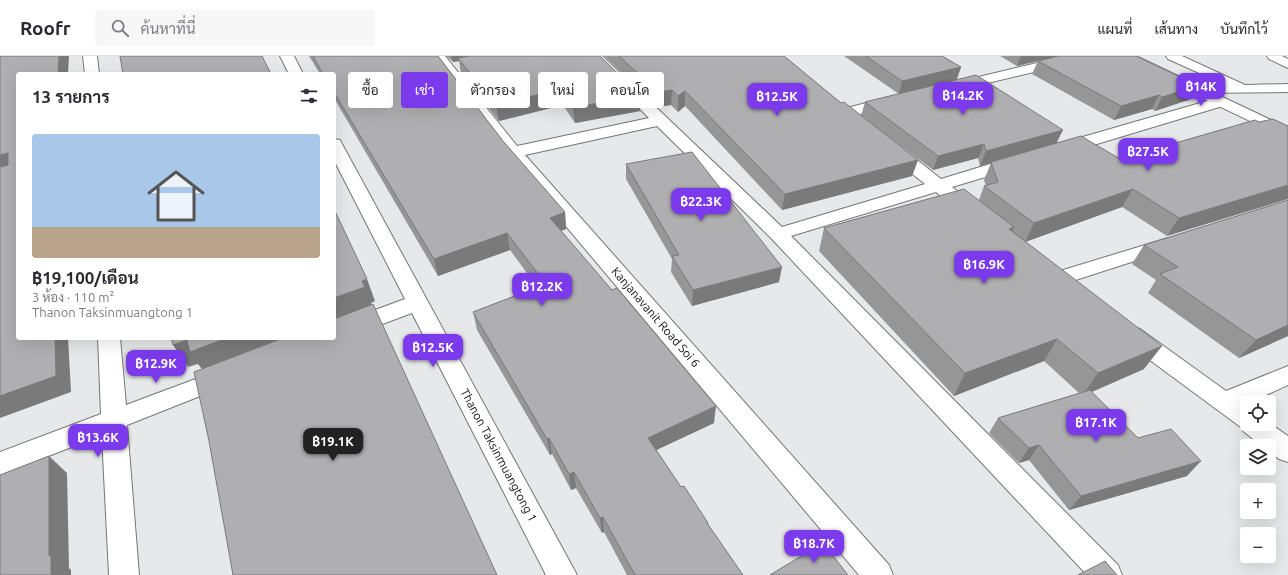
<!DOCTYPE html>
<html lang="th">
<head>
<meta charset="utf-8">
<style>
  :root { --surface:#fff; --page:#f7f7f7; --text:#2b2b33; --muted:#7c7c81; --line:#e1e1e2; --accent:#7c3aed }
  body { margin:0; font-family:Ubuntu,Sarabun,sans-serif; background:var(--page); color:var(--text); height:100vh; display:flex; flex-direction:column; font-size:15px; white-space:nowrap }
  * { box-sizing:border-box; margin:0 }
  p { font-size:13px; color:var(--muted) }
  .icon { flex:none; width:22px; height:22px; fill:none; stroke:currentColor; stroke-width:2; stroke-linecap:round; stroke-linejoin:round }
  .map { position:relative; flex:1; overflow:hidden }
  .sheet { position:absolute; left:16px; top:16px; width:320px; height:268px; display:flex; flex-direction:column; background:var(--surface); border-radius:4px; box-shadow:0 4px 16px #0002 }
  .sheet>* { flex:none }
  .top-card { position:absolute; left:348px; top:16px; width:380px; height:36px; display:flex; gap:8px }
  .tools { position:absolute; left:1240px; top:339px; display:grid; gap:8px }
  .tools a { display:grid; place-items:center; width:36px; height:36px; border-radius:4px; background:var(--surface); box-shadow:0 4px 16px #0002; font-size:20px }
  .price { position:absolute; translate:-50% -34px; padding:0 9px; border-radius:8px; background:var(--accent); color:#fff; font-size:13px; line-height:26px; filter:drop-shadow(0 1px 2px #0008) }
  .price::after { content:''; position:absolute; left:50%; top:24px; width:12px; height:9px; margin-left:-6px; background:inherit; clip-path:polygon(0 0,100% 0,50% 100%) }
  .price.active { background:#222; color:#fff }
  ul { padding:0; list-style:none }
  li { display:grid; align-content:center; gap:8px; height:212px; padding:0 16px }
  li span { display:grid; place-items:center; height:124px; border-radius:4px; color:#555 }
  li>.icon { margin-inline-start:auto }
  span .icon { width:72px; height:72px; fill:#fffc; stroke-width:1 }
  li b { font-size:17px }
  h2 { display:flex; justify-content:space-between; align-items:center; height:48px; padding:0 16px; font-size:17px }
  .pill { padding:0 14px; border-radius:4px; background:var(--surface); box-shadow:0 4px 16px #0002; font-size:14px; line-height:36px }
  .pill.active { background:var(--accent); color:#fff }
  header { display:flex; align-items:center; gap:24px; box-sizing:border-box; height:56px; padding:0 20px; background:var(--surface); border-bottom:1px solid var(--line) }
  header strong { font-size:19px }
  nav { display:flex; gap:22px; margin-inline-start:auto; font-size:14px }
  .search { width:280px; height:36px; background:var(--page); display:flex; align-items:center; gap:10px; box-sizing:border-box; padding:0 14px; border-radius:4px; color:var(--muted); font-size:15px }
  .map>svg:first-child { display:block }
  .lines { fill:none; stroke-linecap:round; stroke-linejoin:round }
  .service-casing { stroke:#747677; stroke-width:2 }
  .minor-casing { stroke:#747677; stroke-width:2 }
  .tertiary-casing { stroke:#747677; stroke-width:2 }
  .service { fill:#fff; fill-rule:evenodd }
  .minor { fill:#fff; fill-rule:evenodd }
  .tertiary { fill:#fff; fill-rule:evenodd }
  .wall { fill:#969697 }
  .shaded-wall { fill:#7a7a7b }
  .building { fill:#afaeb0; stroke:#7a7a7b }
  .labels { text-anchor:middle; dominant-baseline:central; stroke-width:3; stroke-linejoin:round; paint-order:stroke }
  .street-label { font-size:12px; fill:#101111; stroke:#fff }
</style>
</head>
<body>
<header>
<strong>Roofr</strong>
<div class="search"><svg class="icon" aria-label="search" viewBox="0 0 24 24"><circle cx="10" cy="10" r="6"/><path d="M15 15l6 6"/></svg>ค้นหาที่นี่</div>
<nav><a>แผนที่</a><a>เส้นทาง</a><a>บันทึกไว้</a></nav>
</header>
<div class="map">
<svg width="1288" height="519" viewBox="0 0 1288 519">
  <rect width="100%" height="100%" fill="#e6e8e9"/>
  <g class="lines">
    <defs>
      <path id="service" d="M1166,0H1182L1245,29L1288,28V36L1193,37L1192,34L1193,31L1226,29L1168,3Z
        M1267,0H1282L1288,3V12L1269,3Z"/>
      <path id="minor" d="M83,0H97L99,18H85Z
        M280,0H294L303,18H289Z
        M431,0H445L517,90L649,62L587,0H602L782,171L925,128L886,97L884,93L886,89L892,88L898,89L941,123L1010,102L1016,101L1022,102L1025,106L1022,110L952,131L979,152L981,156L979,160C962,164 948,146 936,136L791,180L1118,509L1122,519H1087L771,182L657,70L525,99L889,509L893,519H859L507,100Z
        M1066,0H1091L1089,3L954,35L949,34L947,31L949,28Z
        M893,40L898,42L901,45L898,48L845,62L839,60L837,57L839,54Z
        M1221,41L1226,43L1229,46L1226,49L1067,97L1061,98L1055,97L1053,93L1055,89Z
        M334,83L340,84L342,88L577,519H546L412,257L334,286L325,282H334V269L405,243L334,104Z
        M1168,182L1175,184L1178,188L1175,192L1057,230L1050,228L1047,223L1050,218Z
        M1132,271L1140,273L1226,335L1288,310V329L1251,346H1247L1245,349L1247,350V368H1269V367L1288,380V406L1279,403L1269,395V390H1262L1243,375L1242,372L1124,285L1121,279L1124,273Z
        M98,282H120L126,349L225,312L233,315L237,321L233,327L127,369L139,519H109L102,379L0,419V396L101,358Z"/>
      <path id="tertiary" d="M1118,0H1136L1288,72V83L1120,3Z"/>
    </defs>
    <!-- service casing -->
    <use href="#service" class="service-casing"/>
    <!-- minor casing -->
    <use href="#minor" class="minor-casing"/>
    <!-- tertiary casing -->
    <use href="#tertiary" class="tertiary-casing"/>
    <!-- service -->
    <use href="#service" class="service"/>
    <!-- minor -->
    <use href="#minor" class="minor"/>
    <!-- tertiary -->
    <use href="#tertiary" class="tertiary"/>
  </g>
  <!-- wall -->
  <path class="wall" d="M309,0H438L503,85L565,156L566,173L561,175L714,367L656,394L681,431L708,467V469L743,519H627L604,476L602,477L576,432L571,434L552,398L550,399L477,274L473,256L538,232L510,194L438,220L334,42V18H320Z
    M446,0H600L640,39V55L575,67L563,49L499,65L461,17L459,5L453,6Z
    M604,0H784L841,47L918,104L912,120L782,154L685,50L678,56L671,49L658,51Z
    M844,0H942L961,11L957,24L1057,87L1120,103L1255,64L1167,180L1122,151L1025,186L1144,313L1092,336L1138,382L1187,420L1069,454L1029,404L1019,407L989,377L998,362L1079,337L1044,305L954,340L819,195L824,172L979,144L984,130H986L984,124L991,107L980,110L978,102L933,114L861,60L865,46L899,38Z
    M1000,0H1136L1191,43L1155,55L1152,53L1114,64L1032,18L1038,5L1017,10Z
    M626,108L779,226L692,250L671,216L672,203L626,123Z
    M1288,144V280L1239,302L1148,237L1156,224L1132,208L1144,189Z"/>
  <!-- shaded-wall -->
  <path class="shaded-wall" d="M59,0H69L68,18H58Z
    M451,0H492L458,2L459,5L453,6Z
    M1021,0H1059L1017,10Z
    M961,11L956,24L899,38L902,25Z
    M1199,30L1191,43L1155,55L1162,41Z
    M562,33L563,49L499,65L496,49Z
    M672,34L671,49L658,51L659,36Z
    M685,35V50L678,56V40Z
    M640,39V55L575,67L573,52Z
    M1159,39L1152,53L1114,64L1121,50Z
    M1063,74L1056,88L980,110L986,95Z
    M984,88L978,102L933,114L938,100Z
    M8,97L18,112L0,117V99Z
    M918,104L912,120L782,154L785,138Z
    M1288,129V143L1167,180L1179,162Z
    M1133,133L1122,151L1025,186L1034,167Z
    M565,156L566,173L552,178L550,162Z
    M1014,171L1004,193L1009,173Z
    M507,177L510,194L438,220L434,203Z
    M782,211L779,226L692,250L693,234Z
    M367,223L375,245L371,247L373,253L334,268V242L362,225Z
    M1288,269V280L1239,302L1256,284Z
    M55,282H68L71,336L0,362V340Z
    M227,282H298L205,317L198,308L188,311L173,289L187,284Z
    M1057,283L1044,305L954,340L965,317Z
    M1162,290L1144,313L1082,340L1098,317Z
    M716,350L714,367L648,398V382Z
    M549,382L552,398L550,399L547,383Z
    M1039,389L1029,404L1019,407L1029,392Z
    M49,400L67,417L69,512L71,514V519H51L49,500Z
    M1201,405L1187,420L1069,454L1081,440Z
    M574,416L576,432L571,434L569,418Z
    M603,461L604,476L602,477L600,462Z"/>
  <!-- building -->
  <path class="building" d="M0,0H59L58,18H18V282H55L56,320L0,340V111L8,109V97L0,99Z
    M120,0H262L271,18H123Z
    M313,0H438L503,85L565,156L550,162L612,234L617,232L716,350L648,382L681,431L684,430L708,467H707L743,519H635L603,461L600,462L574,416L569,418L549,382L547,383L473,256L546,228L507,177L434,203L334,36V18H323Z
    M470,0H600L640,39L573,52L562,33L496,49L458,2Z
    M619,0H784L841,47L844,46L918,104L785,138L685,35L678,40L672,34L659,36Z
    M866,0H942L961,11L902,25Z
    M1059,0H1136L1199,30L1162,41L1159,39L1121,50L1038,5Z
    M976,19L1063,74L986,95L984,88L938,100L865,46Z
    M1273,63L1288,70V129L1179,162L1133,133L1034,167L984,130L998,126L991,106L1081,80L1120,103L1255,64L1259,66Z
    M692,96L782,211L693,234L672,200L679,199L626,108Z
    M964,133L1014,171L1009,173L1162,290L1098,317L1057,283L965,317L824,172Z
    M1288,144V269L1256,284L1160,218L1178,211L1144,189Z
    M334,153L367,223L362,225L365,231L334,242Z
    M373,248L497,519H233L209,385L194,316L283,282H334V263Z
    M171,282H227L190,296L187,284L173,289Z
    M1090,334L1138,382L1171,373L1201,405L1081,440L1039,389L1029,392L998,362Z
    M49,400V500L51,499V519H0V419Z
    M823,487L848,519H770Z
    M1105,505L1117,519H1078Z"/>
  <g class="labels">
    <!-- street labels -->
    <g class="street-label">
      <text transform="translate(656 261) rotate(49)">Kanjanavanit Road Soi 6</text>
      <text transform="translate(499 399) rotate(62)">Thanon Taksinmuangtong 1</text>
    </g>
  </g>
</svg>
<div class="tools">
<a><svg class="icon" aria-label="locate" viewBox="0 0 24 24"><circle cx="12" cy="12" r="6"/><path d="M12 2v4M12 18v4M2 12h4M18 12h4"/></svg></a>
<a><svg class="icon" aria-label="layers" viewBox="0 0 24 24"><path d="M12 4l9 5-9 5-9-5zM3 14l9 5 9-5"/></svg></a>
<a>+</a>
<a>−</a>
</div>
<b class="price" style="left:1201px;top:51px">฿14K</b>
<b class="price" style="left:963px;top:60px">฿14.2K</b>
<b class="price" style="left:777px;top:61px">฿12.5K</b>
<b class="price" style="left:1148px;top:116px">฿27.5K</b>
<b class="price" style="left:701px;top:166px">฿22.3K</b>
<b class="price" style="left:984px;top:229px">฿16.9K</b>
<b class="price" style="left:542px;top:251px">฿12.2K</b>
<b class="price" style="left:433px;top:312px">฿12.5K</b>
<b class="price" style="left:156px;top:328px">฿12.9K</b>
<b class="price" style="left:1096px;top:387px">฿17.1K</b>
<b class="price" style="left:98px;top:402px">฿13.6K</b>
<b class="price active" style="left:333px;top:406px">฿19.1K</b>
<b class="price" style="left:814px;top:508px">฿18.7K</b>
<div class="top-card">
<a class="pill">ซื้อ</a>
<a class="pill active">เช่า</a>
<a class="pill">ตัวกรอง</a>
<a class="pill">ใหม่</a>
<a class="pill">คอนโด</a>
</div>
<section class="sheet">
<h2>13 รายการ<svg class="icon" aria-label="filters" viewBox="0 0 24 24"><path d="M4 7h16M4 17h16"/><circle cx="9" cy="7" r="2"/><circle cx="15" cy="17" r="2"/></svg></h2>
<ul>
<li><span style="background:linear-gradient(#a9c7e8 75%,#b9a48a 0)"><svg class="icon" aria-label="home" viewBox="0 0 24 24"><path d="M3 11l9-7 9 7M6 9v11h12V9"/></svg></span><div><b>฿19,100/เดือน</b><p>3 ห้อง · 110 m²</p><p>Thanon Taksinmuangtong 1</p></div></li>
</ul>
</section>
</div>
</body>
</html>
